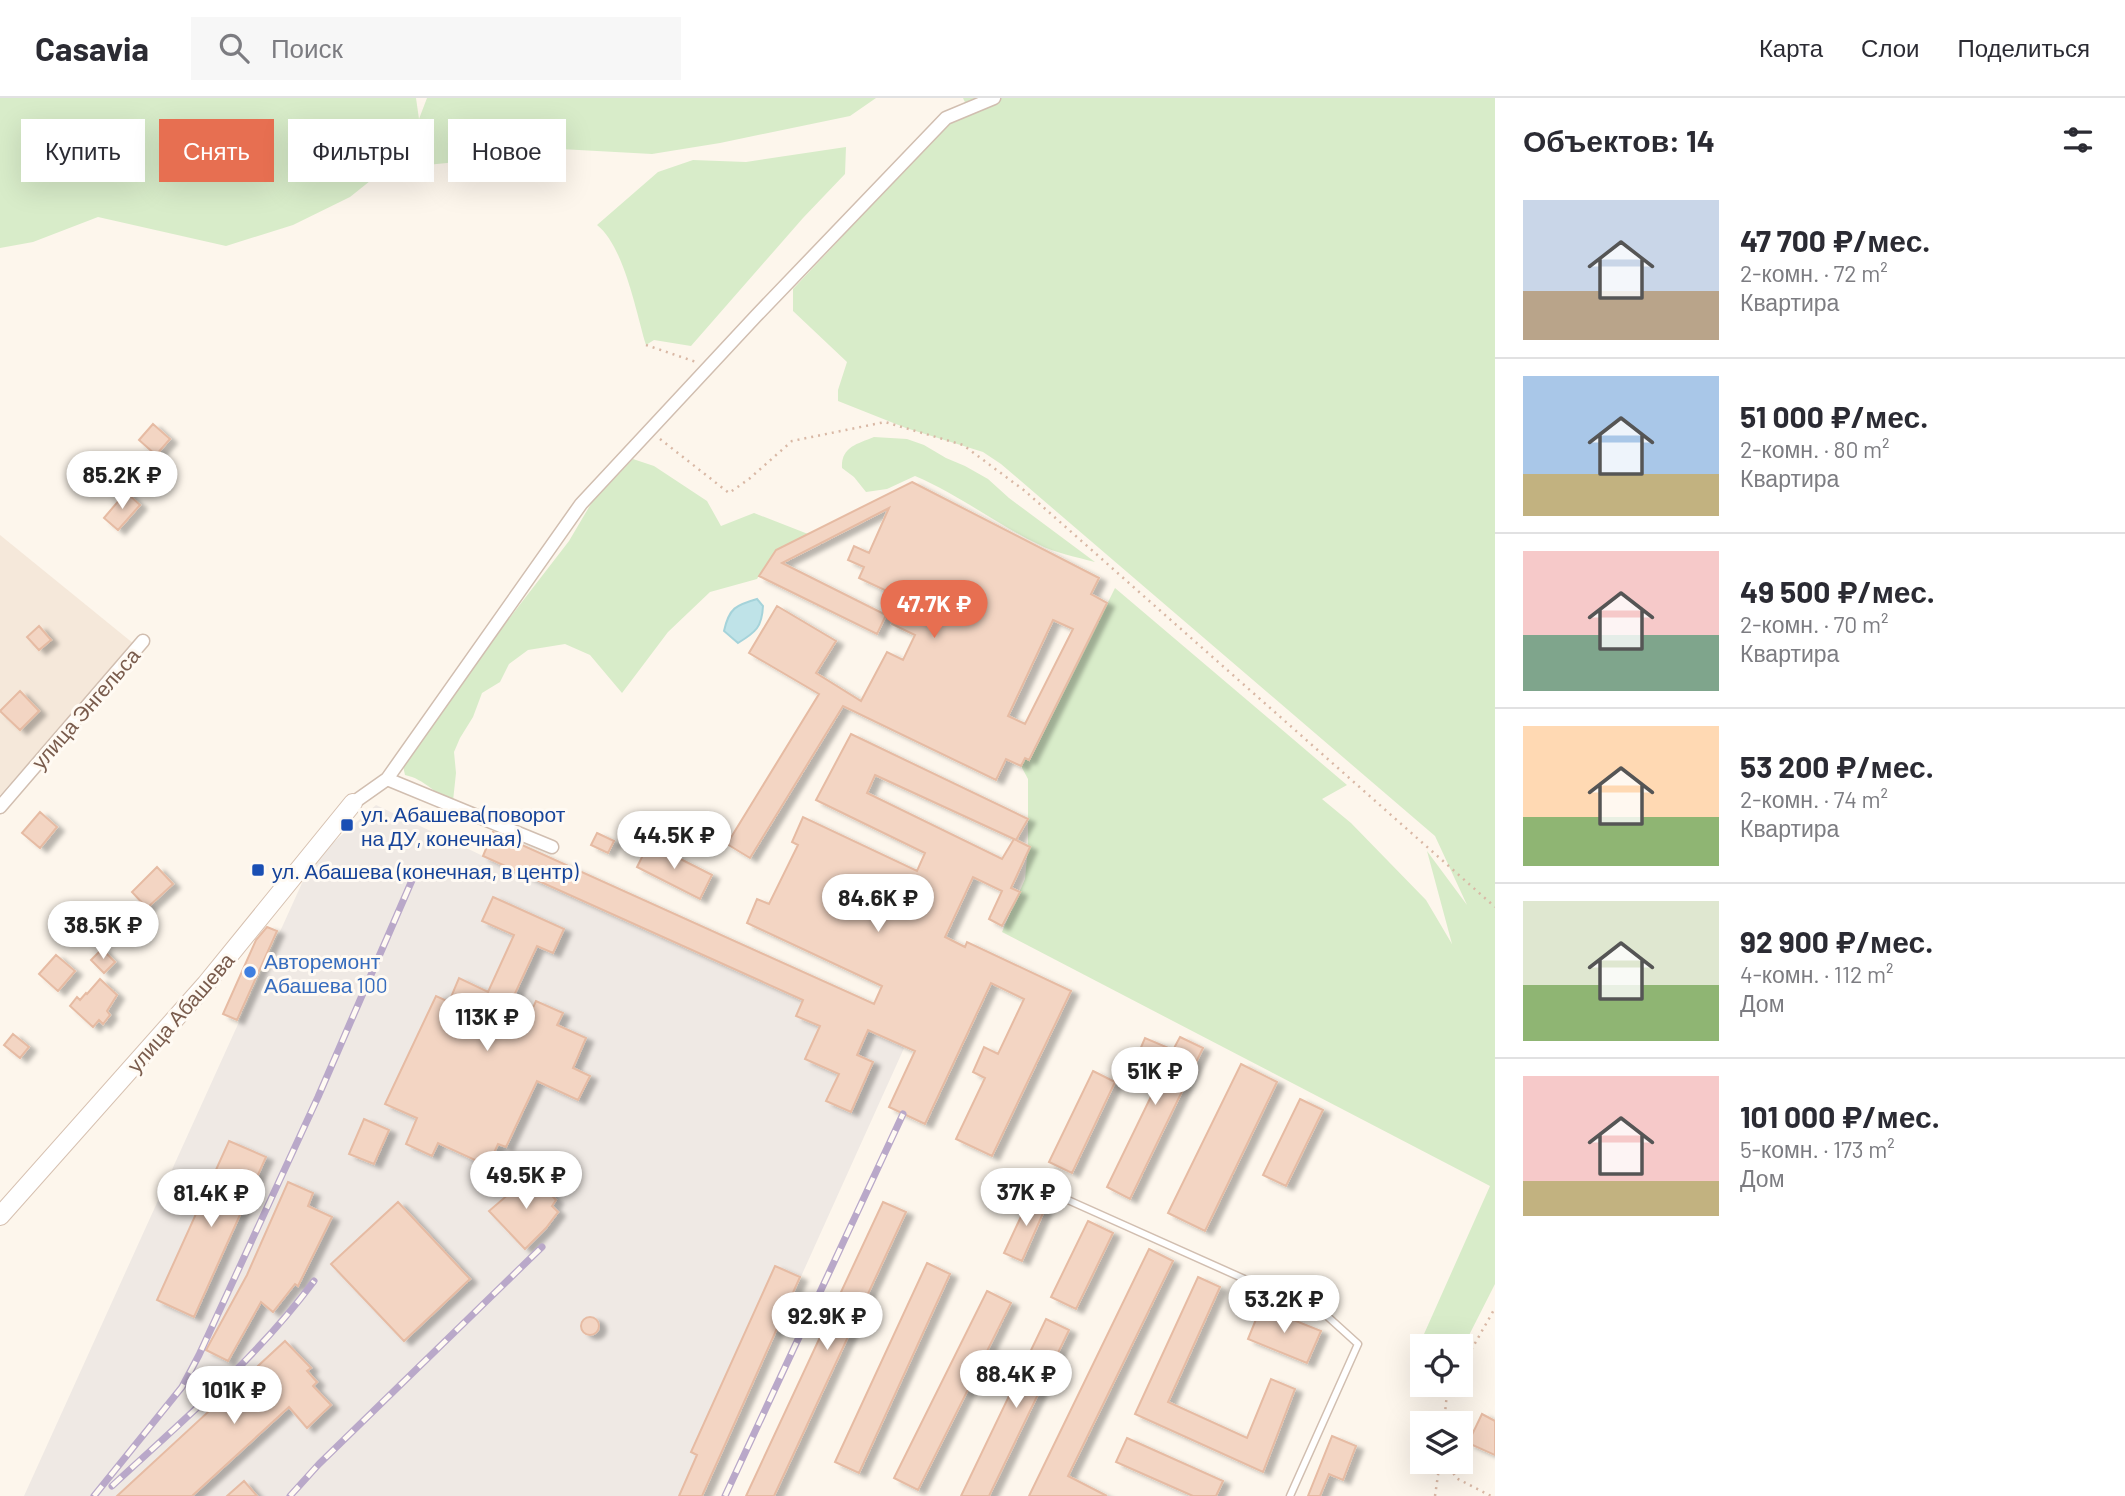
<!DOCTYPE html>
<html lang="ru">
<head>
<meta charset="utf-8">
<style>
  :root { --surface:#fff; --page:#f7f7f7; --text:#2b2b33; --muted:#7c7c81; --line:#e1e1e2; --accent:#e76f51 }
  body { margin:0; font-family:Barlow,sans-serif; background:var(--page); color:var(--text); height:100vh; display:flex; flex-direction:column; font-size:26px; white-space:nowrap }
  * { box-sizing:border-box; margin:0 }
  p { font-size:23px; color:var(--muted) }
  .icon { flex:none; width:38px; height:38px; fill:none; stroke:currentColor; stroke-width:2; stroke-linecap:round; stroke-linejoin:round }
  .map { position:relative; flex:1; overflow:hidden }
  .sheet { display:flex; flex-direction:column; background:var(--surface); width:630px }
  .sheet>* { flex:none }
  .banner { position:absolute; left:21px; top:21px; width:665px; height:63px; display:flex; gap:14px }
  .fabs { position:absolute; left:1410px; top:1236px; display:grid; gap:14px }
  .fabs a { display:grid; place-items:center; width:63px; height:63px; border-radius:0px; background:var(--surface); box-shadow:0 7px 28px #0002; font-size:35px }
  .price { position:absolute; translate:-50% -60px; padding:0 16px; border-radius:24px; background:#fff; color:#222; font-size:23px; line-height:46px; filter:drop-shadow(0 2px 4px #0008) }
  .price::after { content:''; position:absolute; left:50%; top:42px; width:21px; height:16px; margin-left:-10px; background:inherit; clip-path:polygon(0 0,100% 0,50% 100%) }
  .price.active { background:var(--accent); color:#fff }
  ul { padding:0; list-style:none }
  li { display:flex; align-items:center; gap:21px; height:175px; padding:0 28px }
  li+li { border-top:2px solid var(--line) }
  li span { display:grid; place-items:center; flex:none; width:196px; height:140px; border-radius:0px; color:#555 }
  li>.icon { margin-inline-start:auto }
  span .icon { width:84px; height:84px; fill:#fffc; stroke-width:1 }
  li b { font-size:30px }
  h2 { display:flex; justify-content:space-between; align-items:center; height:84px; padding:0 28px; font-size:30px }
  .tag { padding:0 24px; border-radius:0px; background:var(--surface); box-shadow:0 7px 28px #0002; font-size:24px; line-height:63px }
  .tag.active { background:var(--accent); color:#fff }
  header { display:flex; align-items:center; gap:42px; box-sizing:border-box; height:98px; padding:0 35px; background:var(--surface); border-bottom:2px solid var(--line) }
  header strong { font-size:33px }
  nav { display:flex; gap:38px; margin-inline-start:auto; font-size:24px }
  .search { width:490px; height:63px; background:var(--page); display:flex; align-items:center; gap:18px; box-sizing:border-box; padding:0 24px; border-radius:0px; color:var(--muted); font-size:26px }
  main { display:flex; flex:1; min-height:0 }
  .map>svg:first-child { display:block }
  .residential { fill:#f5e8da }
  .industrial { fill:#efe9e4 }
  .green { fill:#d8ecc9 }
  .water { fill:#bfe3e8; stroke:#a5d3da; stroke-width:2 }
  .building { fill:#f3d5c3; stroke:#e6bba3; stroke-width:2; fill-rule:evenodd; filter:url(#shadow) }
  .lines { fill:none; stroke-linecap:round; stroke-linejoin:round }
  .lane-casing { stroke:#d1beb0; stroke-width:9 }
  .street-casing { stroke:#d1beb0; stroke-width:15 }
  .secondary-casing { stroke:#d6c0b0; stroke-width:20 }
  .path { stroke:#d9b8a5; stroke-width:2.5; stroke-dasharray:2 5; stroke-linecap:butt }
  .lane { stroke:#fff; stroke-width:6 }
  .street { stroke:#fff; stroke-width:12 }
  .secondary { stroke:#fff; stroke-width:18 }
  .rail-casing { stroke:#b9a8c9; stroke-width:7 }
  .rail { stroke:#fffaf3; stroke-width:4.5; stroke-dasharray:13; stroke-linecap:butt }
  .transit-dot { fill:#1a4fb4; stroke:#fffaf3; stroke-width:2.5 }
  .shop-dot { fill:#3f7fe0; stroke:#fffaf3; stroke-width:2.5 }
  .labels { text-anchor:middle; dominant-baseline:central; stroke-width:6; stroke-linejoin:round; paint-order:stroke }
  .street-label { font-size:21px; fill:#7a5c4d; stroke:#fffaf3 }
  .transit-label { font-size:21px; fill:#164399; stroke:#fffaf3; text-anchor:start }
  .shop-label { font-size:21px; fill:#366cbe; stroke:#fffaf3; text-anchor:start }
</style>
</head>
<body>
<header>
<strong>Casavia</strong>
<div class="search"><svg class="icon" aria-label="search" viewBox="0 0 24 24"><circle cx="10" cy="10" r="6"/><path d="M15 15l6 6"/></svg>Поиск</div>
<nav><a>Карта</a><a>Слои</a><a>Поделиться</a></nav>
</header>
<main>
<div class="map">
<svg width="1495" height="1398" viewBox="0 0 1495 1398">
  <defs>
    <filter id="shadow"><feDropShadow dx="7" dy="4" stdDeviation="2" flood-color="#0004"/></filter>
  </defs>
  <rect width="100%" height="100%" fill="#fdf6ec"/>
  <!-- residential -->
  <path class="residential" d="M0,437L134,546L0,697Z"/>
  <!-- industrial -->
  <path class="industrial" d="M376,707L483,758L905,948L702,1398H24L312,763Z"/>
  <!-- green -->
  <path class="green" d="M0,0H416L419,21L427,0H876L850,18L720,45L652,56L542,50L447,65L385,71L350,99L293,127L226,148L98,119L33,144L0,150Z
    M963,0H1495V1186L1461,1253V1248H1423V1266L1412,1263L1490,1088L1002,834L1025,781L1028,749V681L1021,668L1025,660L1030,662L1115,490L1347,687L1322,701L1351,725L1426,802L1452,846L1427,753L1467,807L1435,738L1001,366L983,354L906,330L838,303V292L847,264L793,213V191L842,139L879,89L946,20L968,11Z
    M846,49L845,76L803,120L691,248L654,242L646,247C636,214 624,148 597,127L658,74L693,62L746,64Z
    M874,339L907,341L924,347L946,360L965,368L988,381L1009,400L1095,464C1076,459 1055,455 1038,446C996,426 958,396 915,378L887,391L866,394L854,379L842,370C841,349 857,346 874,339Z
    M633,361L654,368L707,403L721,428L754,415L808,436L776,452L757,481L710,494L668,534L622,595L590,557L565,546L528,552L509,566L500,584L482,595L473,619L460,640L454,654L456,675L453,703C435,697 425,681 405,677L403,668L460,584L569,443L592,404Z"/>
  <!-- water -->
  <path class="water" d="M757,501L763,508C762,529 756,534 738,545L724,533C729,510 736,507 757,501Z"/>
  <!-- building -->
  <path class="building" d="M153,326L170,341L156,357L139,342Z
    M912,384L1099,480L1091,496L1107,505L1029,662L1025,660L1021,668L1006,661L996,682L843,608L750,760L727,746L819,596L749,555L777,508L836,543L816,575L861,603L887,554L903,562L915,537L892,526L904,501L859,480L864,469L848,462L854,448L869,455L889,410L782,465L886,517L877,536L759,478L776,452ZM1053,522L1073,531L1025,626L1008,618Z
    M126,394L140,407L118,432L104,420Z
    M39,528L51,542L39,552L27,539Z
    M20,593L39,613L20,632L0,613Z
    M851,636L1028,721L1016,742L1014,741L1030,749L1011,790L1020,794L1002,828L989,821L1002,793L973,779L945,839L965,849L967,844L1071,893L992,1058L956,1041L985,980L973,974L984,949L998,956L1024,901L991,885L925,1026L889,1009L915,953L868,932L857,957L873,964L851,1014L826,1003L839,976L805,961L820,928L796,918L803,902L483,758L493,734L874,906L882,888L747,825L757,801L769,806L798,747L792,744L803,719L917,773L925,755L816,702ZM875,677L1014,741L1002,761L867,695Z
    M40,714L57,729L40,750L22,735Z
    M597,735L614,743L608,755L591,747Z
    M649,745L712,777L700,801L637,769Z
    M157,769L173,786L147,810L132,794Z
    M493,799L564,831L553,855L537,848L511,904L531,914L536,903L563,915L557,927L586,940L573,970L590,978L578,1002L537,983L506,1049L498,1046L488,1068L438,1045L432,1058L406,1046L417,1020L385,1006L436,898L449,904L459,880L488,894L514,837L482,823Z
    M267,829L277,833L237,922L223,916L256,842Z
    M102,851L115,864L104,875L91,862Z
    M56,857L75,873L58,893L39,876Z
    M100,881L117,897L107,913L110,917L103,926L99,922L93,929L70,908L77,899L80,902L86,895L87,896Z
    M13,936L29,949L20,960L4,947Z
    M1180,939L1203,950L1130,1101L1107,1089L1160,980L1133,968L1145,940L1173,952Z
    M1241,966L1277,984L1205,1133L1168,1115Z
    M1093,973L1115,984L1072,1075L1049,1064Z
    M1300,1001L1323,1012L1286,1088L1263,1077Z
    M364,1021L389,1032L374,1066L349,1056Z
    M229,1043L266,1059L194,1219L157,1202Z
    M531,1077L556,1102L552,1108L558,1114L546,1130L525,1151L489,1113Z
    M288,1084L313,1095L308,1108L332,1119L298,1188L295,1186L273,1214L261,1204L228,1263L206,1252L247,1177Z
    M1031,1097L1048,1104L1022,1163L1004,1155Z
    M398,1104L470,1181L404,1243L331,1166Z
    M883,1104L906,1114L774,1398H746Z
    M1088,1123L1113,1135L1076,1211L1051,1199Z
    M1149,1151L1173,1163L1068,1378L1107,1398H1029Z
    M927,1165L950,1176L859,1375L835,1364Z
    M775,1168L800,1179L702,1398H679L697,1357L691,1354Z
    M1198,1179L1220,1189L1168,1304L1247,1340L1271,1281L1295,1291L1263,1374L1135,1316Z
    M987,1193L1011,1205L918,1392L894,1380Z
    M1261,1209L1321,1233L1307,1265L1248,1241Z
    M581 1228a9 9 0 1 1 18 0a9 9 0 1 1-18 0Z
    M1046,1221L1069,1232L989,1398H961Z
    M285,1243L311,1270L307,1273L317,1284L313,1288L331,1307L307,1330L289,1309L192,1398H117Z
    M1482,1316L1495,1323V1357L1468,1345Z
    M1332,1338L1356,1348L1343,1382L1329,1376L1320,1398H1308Z
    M1127,1340L1223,1383L1216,1398H1193L1116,1364Z
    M244,1383L257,1398H227Z"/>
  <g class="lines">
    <defs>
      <path id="lane" d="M1021,1081L1327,1218L1358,1246L1290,1398"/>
      <path id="street" d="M387,681L552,749
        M353,705L387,681L581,406L756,218L946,20L994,0
        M0,709L143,543"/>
      <path id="secondary" d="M0,1118L206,886L353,705"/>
    </defs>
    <!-- lane casing -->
    <use href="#lane" class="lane-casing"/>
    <!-- street casing -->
    <use href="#street" class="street-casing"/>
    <!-- secondary casing -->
    <use href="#secondary" class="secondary-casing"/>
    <!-- path -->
    <path class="path" d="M646,247L696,264
      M660,341L729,395L749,381L792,343L885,324L963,347L1025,393L1495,809
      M1461,1270L1495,1210
      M1444,1325L1447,1295L1452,1286
      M1447,1363L1456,1380L1491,1398
      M1435,1398L1440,1363"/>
    <!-- lane -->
    <use href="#lane" class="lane"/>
    <!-- street -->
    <use href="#street" class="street"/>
    <!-- secondary -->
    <use href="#secondary" class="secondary"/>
    <defs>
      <path id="rail" d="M112,1388C182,1323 257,1260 314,1183
        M94,1398L182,1289L199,1257L318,999L413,780
        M290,1398L319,1366L542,1149
        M725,1398L903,1016"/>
    </defs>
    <!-- rail casing -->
    <use href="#rail" class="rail-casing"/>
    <!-- rail -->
    <use href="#rail" class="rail"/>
  </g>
  <!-- markers -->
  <g class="transit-dot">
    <rect x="340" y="720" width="14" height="14" rx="3.5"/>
    <rect x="251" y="765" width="14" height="14" rx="3.5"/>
  </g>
  <circle class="shop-dot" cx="250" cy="874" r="7"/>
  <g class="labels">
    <!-- street labels -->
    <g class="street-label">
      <text transform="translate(85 610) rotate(-49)">улица Энгельса</text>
      <text transform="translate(180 914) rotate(-49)">улица Абашева</text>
    </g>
    <!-- transit labels -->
    <g class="transit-label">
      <text x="361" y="715">ул. Абашева(поворот<tspan x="361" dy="24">на ДУ, конечная)</tspan></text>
      <text x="272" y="772">ул. Абашева (конечная, в центр)</text>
    </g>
    <!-- shop labels -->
    <g class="shop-label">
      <text x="264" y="862">Авторемонт<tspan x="264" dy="24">Абашева 100</tspan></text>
    </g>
  </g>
</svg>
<div class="fabs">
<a><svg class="icon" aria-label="locate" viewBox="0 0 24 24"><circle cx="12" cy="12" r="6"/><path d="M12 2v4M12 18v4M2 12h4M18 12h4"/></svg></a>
<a><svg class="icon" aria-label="layers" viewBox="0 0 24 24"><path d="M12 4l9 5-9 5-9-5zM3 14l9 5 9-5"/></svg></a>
</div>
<b class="price" style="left:122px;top:413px">85.2K ₽</b>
<b class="price active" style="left:934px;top:542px">47.7K ₽</b>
<b class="price" style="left:674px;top:773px">44.5K ₽</b>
<b class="price" style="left:878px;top:836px">84.6K ₽</b>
<b class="price" style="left:103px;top:863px">38.5K ₽</b>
<b class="price" style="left:487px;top:955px">113K ₽</b>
<b class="price" style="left:1155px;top:1009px">51K ₽</b>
<b class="price" style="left:526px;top:1113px">49.5K ₽</b>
<b class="price" style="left:1026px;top:1130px">37K ₽</b>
<b class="price" style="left:211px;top:1131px">81.4K ₽</b>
<b class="price" style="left:1284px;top:1237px">53.2K ₽</b>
<b class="price" style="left:827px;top:1254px">92.9K ₽</b>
<b class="price" style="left:1016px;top:1312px">88.4K ₽</b>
<b class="price" style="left:234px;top:1328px">101K ₽</b>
<div class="banner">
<a class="tag">Купить</a>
<a class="tag active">Снять</a>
<a class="tag">Фильтры</a>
<a class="tag">Новое</a>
</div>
</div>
<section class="sheet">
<h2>Объектов: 14<svg class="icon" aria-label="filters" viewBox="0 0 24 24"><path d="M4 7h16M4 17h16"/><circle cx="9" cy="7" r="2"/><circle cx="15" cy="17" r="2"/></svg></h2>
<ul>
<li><span style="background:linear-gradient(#c9d6e8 65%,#b9a48a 0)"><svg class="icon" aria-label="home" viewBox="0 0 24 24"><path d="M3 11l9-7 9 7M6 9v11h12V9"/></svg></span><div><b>47 700 ₽/мес.</b><p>2-комн. · 72 m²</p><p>Квартира</p></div></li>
<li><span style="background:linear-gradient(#a9c7e8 70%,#c2b280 0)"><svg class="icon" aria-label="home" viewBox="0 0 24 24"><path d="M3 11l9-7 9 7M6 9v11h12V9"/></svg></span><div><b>51 000 ₽/мес.</b><p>2-комн. · 80 m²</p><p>Квартира</p></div></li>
<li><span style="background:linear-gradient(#f6c9c9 60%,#7fa58c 0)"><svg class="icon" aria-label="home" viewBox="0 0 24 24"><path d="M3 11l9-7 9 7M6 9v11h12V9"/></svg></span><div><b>49 500 ₽/мес.</b><p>2-комн. · 70 m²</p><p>Квартира</p></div></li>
<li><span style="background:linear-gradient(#ffd9b3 65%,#8fb573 0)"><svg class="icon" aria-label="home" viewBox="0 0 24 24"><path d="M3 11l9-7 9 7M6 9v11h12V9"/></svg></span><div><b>53 200 ₽/мес.</b><p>2-комн. · 74 m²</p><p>Квартира</p></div></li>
<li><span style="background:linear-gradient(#dfe7d0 60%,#8fb573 0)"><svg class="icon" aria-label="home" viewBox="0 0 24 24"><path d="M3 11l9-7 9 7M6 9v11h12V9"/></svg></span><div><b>92 900 ₽/мес.</b><p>4-комн. · 112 m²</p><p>Дом</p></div></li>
<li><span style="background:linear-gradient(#f6c9c9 75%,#c2b280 0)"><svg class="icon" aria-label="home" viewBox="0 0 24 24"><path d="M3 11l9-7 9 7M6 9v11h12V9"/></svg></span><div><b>101 000 ₽/мес.</b><p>5-комн. · 173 m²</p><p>Дом</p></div></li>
</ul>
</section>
</main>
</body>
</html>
